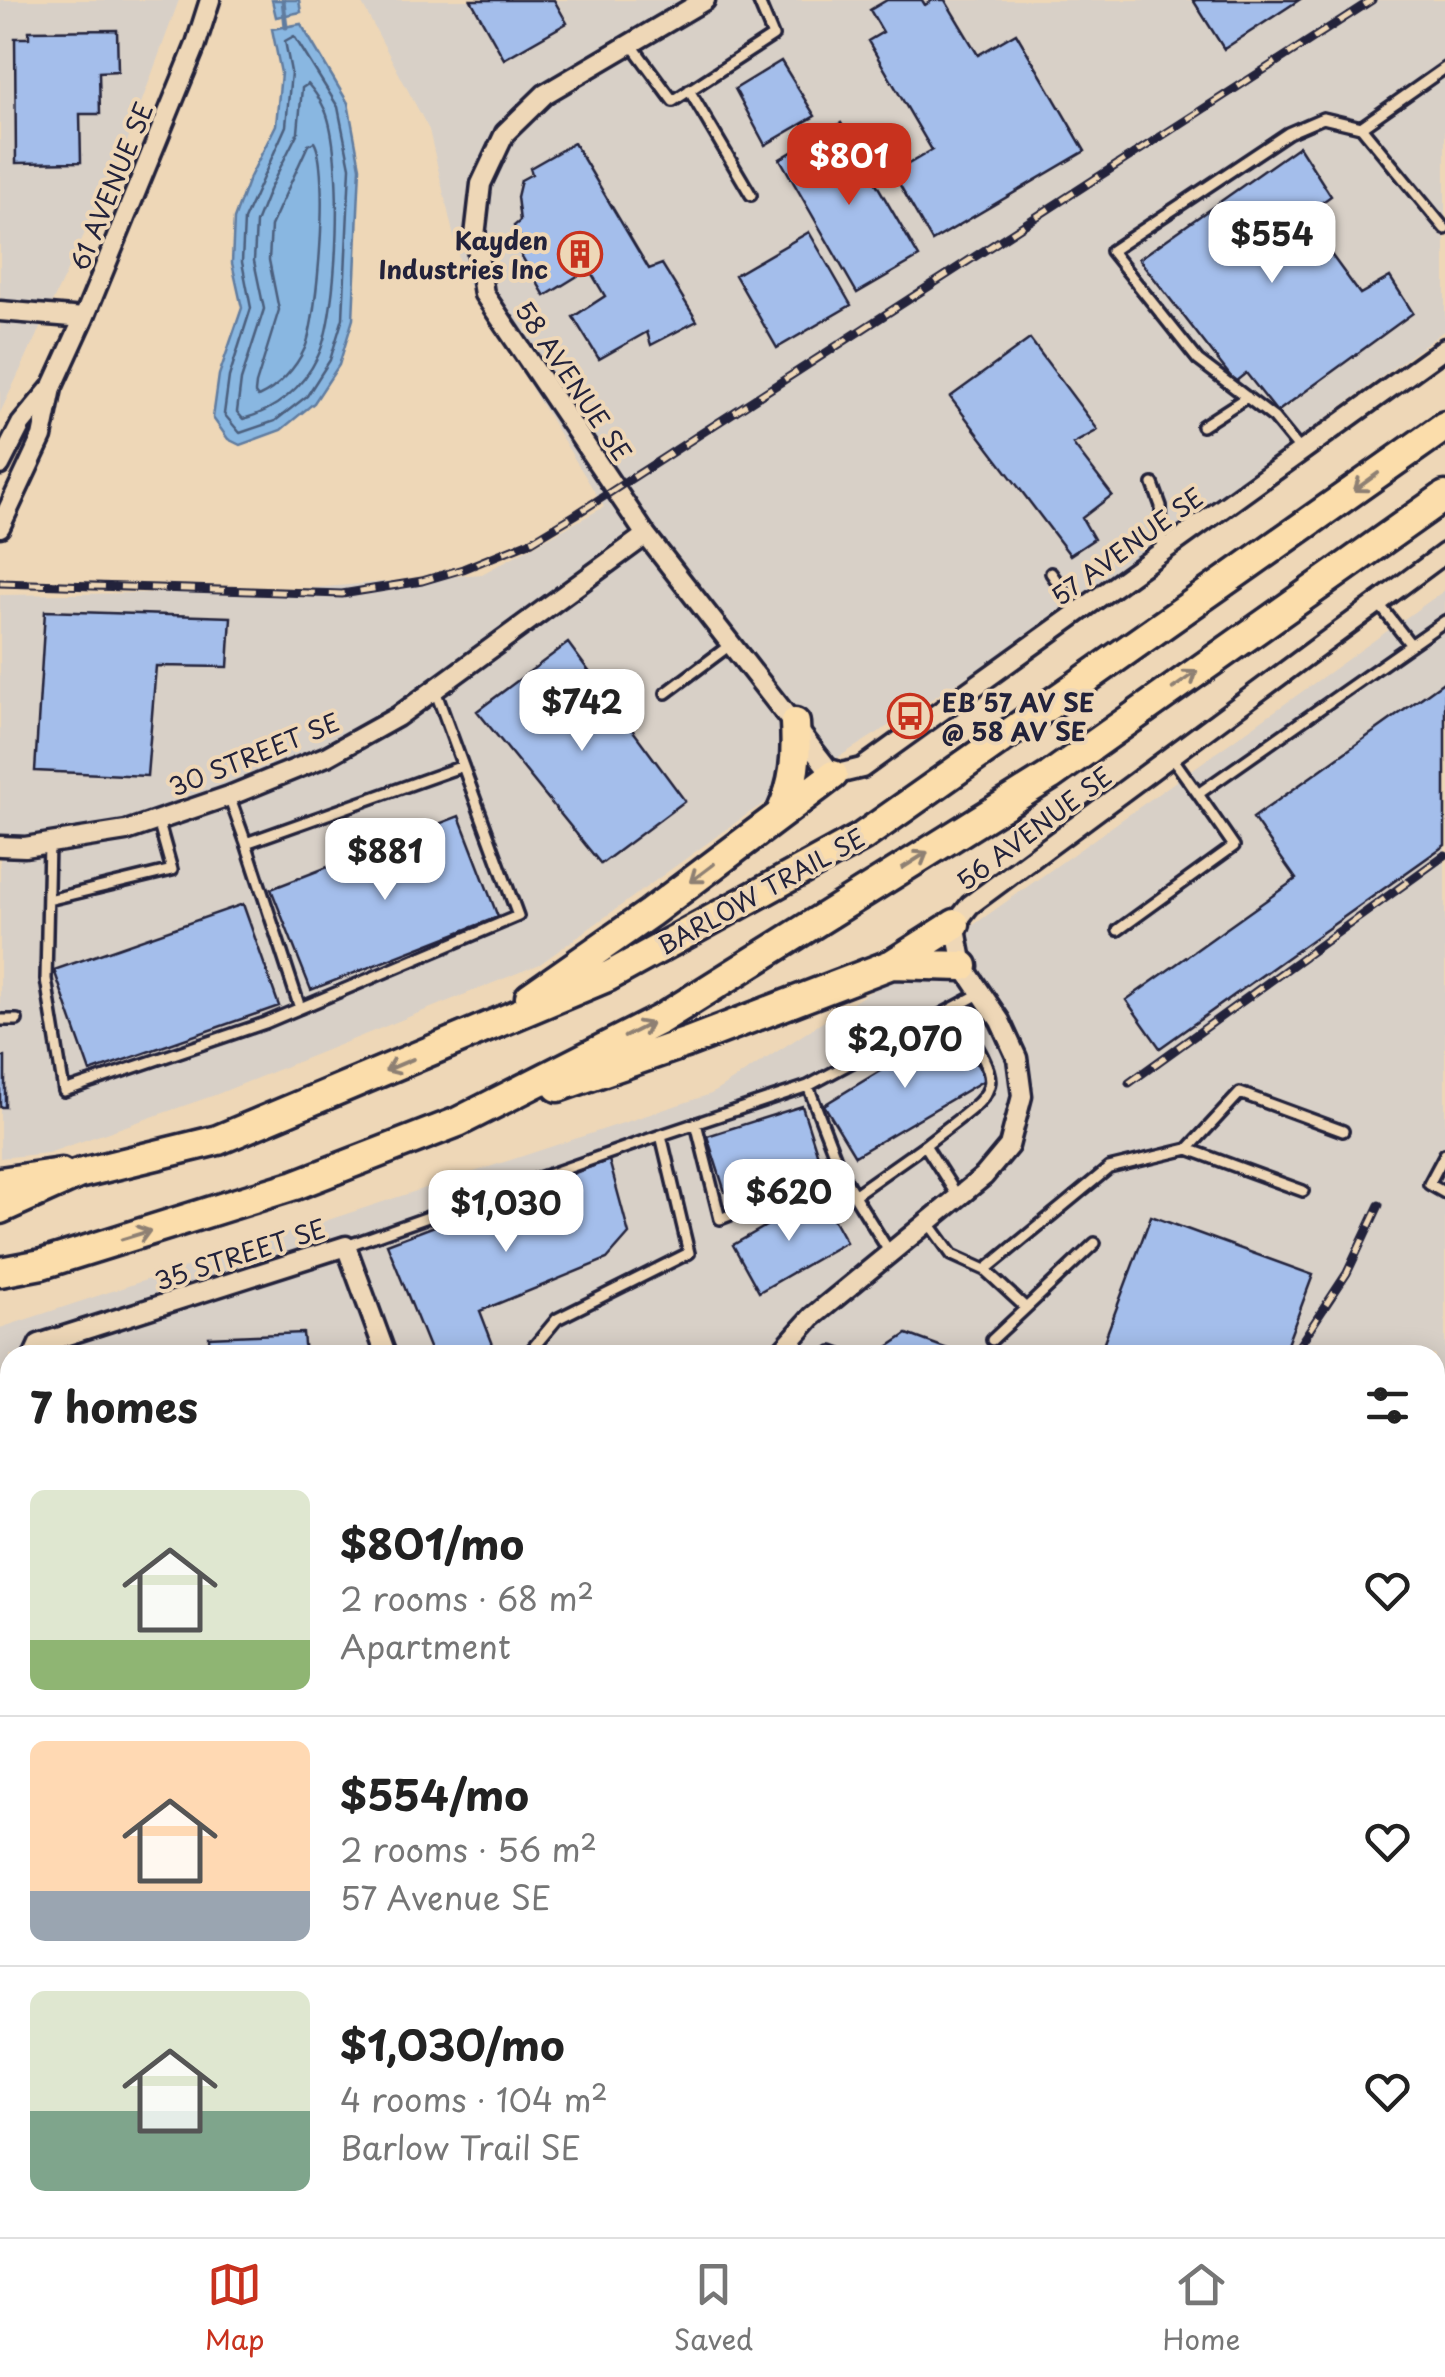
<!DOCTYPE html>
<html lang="en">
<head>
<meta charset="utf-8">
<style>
  :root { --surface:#fff; --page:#f2f2f2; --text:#222; --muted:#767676; --line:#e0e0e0; --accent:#c8321e }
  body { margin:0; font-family:"Playpen Sans",sans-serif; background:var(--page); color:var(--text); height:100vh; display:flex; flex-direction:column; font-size:38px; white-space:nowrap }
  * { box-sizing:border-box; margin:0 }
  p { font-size:32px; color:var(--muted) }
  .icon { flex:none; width:55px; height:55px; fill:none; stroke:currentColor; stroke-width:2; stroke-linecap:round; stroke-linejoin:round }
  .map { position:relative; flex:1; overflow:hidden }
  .side { position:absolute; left:0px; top:1345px; width:1445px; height:892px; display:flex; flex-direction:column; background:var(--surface); border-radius:30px 30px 0 0; box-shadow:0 5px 25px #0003 }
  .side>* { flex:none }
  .price { position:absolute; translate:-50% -85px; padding:0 22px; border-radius:20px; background:#fff; color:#222; font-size:32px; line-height:65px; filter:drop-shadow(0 2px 5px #0008) }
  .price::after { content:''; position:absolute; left:50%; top:60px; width:30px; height:22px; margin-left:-15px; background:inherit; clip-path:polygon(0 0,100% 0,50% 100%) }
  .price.on { background:var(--accent); color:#fff }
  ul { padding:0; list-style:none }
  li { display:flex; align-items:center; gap:30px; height:250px; padding:0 30px }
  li+li { border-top:2px solid var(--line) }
  li span { display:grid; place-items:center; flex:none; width:280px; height:200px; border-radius:15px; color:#555 }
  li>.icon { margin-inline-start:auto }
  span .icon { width:120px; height:120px; fill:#fffc; stroke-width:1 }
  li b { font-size:42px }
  h2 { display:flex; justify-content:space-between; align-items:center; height:120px; padding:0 30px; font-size:42px }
  .tab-bar { display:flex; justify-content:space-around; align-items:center; height:140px; border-top:2px solid var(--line); background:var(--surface); font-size:28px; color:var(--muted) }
  .tab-bar a { display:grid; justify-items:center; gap:5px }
  .tab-bar .on { color:var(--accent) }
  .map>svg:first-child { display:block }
  .built { fill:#d8d0c7; fill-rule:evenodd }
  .water { fill:#89b7e1; stroke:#607b9f; stroke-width:2.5 }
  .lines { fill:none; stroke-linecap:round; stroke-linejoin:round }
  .shore { stroke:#4b5e7d; stroke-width:2.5 }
  .stream { stroke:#607b9f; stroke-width:5 }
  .building { fill:#a4beeb; stroke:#22223b; stroke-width:2.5 }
  .lane-casing { stroke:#22223b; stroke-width:16 }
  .street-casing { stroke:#22223b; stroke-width:25 }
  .primary-casing { stroke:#22223b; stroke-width:35 }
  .lane { stroke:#eed7b7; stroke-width:9 }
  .street { stroke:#eed7b7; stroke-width:18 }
  .primary { stroke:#fbddab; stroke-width:28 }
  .rail-casing { stroke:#22223b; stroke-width:9 }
  .rail { stroke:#eed7b7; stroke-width:5; stroke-dasharray:15; stroke-linecap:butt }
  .oneway { stroke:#8e8073 }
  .labels { text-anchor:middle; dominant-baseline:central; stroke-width:8; stroke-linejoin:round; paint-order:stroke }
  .street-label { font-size:25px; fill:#22223b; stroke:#eed7b7 }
  .poi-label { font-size:25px; font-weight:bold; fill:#22223b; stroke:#eed7b7; text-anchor:end }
</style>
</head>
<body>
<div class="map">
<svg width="1445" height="2237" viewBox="0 0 1445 2237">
  <rect width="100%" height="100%" fill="#eed7b7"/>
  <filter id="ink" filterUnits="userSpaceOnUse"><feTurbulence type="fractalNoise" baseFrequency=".01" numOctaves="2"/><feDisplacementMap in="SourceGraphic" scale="20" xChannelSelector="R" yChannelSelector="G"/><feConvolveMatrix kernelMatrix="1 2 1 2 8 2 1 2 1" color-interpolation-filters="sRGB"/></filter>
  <g filter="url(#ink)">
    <!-- built -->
    <path class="built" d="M0,0H179L124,150L0,413Z
      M360,0H1445V330L1023,642L749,813L540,964L215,1095L48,1153L0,1158V595L277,591L482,574L604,507L463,276L429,130Z
      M1445,590V2237H0V1328L711,1094L972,926ZM10,1355H1435V2228H10Z"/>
    <!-- water -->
    <path class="water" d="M272,0H299L301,12L276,17Z
      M301,24L348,103L360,167L353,319L339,365L314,403L281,430L240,445L228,439L213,418L219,375L242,308L232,263L234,219L248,181L276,125L281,73L272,29Z"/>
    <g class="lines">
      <!-- shore -->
      <path class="shore" d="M294,36L338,107L350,167L343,318L330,360L307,396L275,421L240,433L224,414L229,377L251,308L242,262L244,220L286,126L291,72L285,41Z
        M308,84C314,91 321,101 325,110C344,153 339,314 318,356C303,388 276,410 243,419L237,412L241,380L264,309L254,261L256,223L269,190L298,132L302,88Z
        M314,142C330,167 318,318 305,348C296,368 278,388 258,397L255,393L256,384L279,310L269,260L271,226L308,145Z"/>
      <!-- stream -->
      <path class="stream" d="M283,0L286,27"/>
    </g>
    <!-- building -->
    <path class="building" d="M471,0H554L567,23L504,59Z
      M887,0H922L925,5L933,0H945L978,55L1016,33L1085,151L932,241L893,173L932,150L868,41L883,32L870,10Z
      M1193,0H1299L1224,49Z
      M117,30L118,71L99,72L100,114H80L81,162L16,163L15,38H29V31Z
      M781,61L815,116L765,145L735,89Z
      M841,123L919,257L857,293L780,159Z
      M574,143L649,269L662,264L697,321L651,345L647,332L599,359L573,317L605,296L589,269L545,296L514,243L520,237L514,226L520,221L517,197L521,180L532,174L530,168Z
      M1299,146L1331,196L1303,216L1360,294L1390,277L1413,313L1277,412L1246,373L1235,382L1139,259Z
      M809,232L851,305L777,348L735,275Z
      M1030,339L1098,430L1073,444L1112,495L1082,518L1094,539L1070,555L950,397Z
      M45,611L231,617L228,667L156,666L147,776L35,771Z
      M568,643L685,801L601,864L477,711Z
      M1445,681V845L1160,1048L1126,1000L1296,879L1253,818Z
      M459,816L498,917L311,990L271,889Z
      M243,904L279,1006L90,1072L54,970Z
      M954,1026L986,1079L855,1156L824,1105Z
      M0,1057H5V1107H0Z
      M802,1106L820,1162L725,1192L707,1136Z
      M609,1160L629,1234L607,1259L480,1311L497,1355H432L387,1244Z
      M820,1195L846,1242L759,1292L733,1245Z
      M1151,1216L1313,1275L1283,1355H1099Z
      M303,1333L305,1355H210L209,1337Z
      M907,1334L964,1355H876Z
      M1445,1495V1590L1435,1586V1523Z
      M0,1822H10V1996L0,1997Z
      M0,2168L10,2172V2228H378L374,2237H0Z
      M1031,2228H1187L1184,2237H1027Z"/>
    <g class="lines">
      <defs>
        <path id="lane" d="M631,44L673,101L773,36L758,0
          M1445,68L1361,127L1445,229
          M689,90L751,195
          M1202,426L1247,397
          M1301,451L1274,418L1198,360L1111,251L1288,133L1323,118L1361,127
          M1153,484L1161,506L1162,549
          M1051,573L1078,612
          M1379,604L1411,645
          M666,693L730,645
          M1171,756L1198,794
          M229,796L246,843L463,766
          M49,843L46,979L64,1091L265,1023L518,916L435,690
          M246,843L300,1008
          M48,900L172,870L158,820
          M1118,930L1234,846L1198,794L1445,621
          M954,1008C1008,1096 1003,1084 925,1145L958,1197
          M0,1020H17
          M808,1086L841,1172L854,1195
          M696,1123L720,1219L841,1172
          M661,1135L808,1086L981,993
          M1445,1154L1429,1184L1445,1193
          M1303,1191L1188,1149L1240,1093L1343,1131
          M928,1222L952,1255L985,1270
          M346,1246L661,1135L689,1253L557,1319L527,1355
          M890,1253L854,1195L925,1145
          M1026,1308L1095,1243
          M992,1340L1026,1308L985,1270L1109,1168L1188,1149
          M829,1355L832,1352L840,1355
          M1435,1725L1445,1729
          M1435,1913L1445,1897
          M0,2105L10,2109
          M476,2237L479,2228
          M630,2237L634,2228
          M716,2237L719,2228
          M1238,2237L1260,2228"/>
        <path id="street" d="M705,0L545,94L505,133L481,184L475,236L484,294L646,535L833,775L862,768L1445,348
          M0,311L84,318
          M0,465L21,424L51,388
          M0,527L42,437L52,388L84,318L195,47L210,0
          M0,846L25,847L126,831L229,796L327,756L397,717L646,535
          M34,1355L39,1344L346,1246L386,1355
          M778,1355L812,1317L984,1176L1009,1146L1022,1096L1017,1058L1000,1021L963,966L955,924L970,905L1445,553
          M0,1443L10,1418
          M0,2052H10
          M1435,2100L1445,2073
          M817,2228L843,2237
          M433,2237L436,2228
          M1384,2237L1388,2228"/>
        <path id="primary" d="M781,813C795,783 797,756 795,723
          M892,964L963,966
          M530,997L650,913L833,775
          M558,1087L688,1042L892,964L955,924
          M0,1182L61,1173
          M0,1209L78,1174L218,1140L609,976L862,837L1445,426
          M0,1272L42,1264L295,1185L458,1122L661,1019L1050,776L1445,496"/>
      </defs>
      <!-- lane casing -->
      <use href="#lane" class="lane-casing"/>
      <!-- street casing -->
      <use href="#street" class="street-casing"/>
      <!-- primary casing -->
      <use href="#primary" class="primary-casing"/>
      <!-- lane -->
      <use href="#lane" class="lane"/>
      <!-- street -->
      <use href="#street" class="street"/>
      <!-- primary -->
      <use href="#primary" class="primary"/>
      <defs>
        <path id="rail" d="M0,583L342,594L422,581L463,569L532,541L575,515L1372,0
          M1129,1083L1445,855
          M1293,1355L1347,1273L1379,1205
          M1040,2237L1043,2228"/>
      </defs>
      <!-- rail casing -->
      <use href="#rail" class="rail-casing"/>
      <!-- rail -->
      <use href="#rail" class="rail"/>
    </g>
    <!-- one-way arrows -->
    <defs><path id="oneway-shaft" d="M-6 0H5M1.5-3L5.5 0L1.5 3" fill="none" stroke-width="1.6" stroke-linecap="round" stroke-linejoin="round" transform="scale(2.5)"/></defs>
    <g class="oneway">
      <use href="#oneway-shaft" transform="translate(1366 482) rotate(144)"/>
      <use href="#oneway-shaft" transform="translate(1185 680) rotate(-35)"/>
      <use href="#oneway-shaft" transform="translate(915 860) rotate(-32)"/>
      <use href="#oneway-shaft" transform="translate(702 873) rotate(143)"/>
      <use href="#oneway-shaft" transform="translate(638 1030) rotate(-27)"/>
      <use href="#oneway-shaft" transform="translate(399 1065) rotate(157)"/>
      <use href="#oneway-shaft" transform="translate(136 1235) rotate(-17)"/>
    </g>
  </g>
  <!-- icons -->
  <defs>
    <symbol id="building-ring" viewBox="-11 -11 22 22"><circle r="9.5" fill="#eed7b7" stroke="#c8321e" stroke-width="1.5"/><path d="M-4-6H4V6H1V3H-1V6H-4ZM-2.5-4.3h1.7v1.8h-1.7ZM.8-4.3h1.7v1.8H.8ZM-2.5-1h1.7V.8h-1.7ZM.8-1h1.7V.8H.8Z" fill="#c8321e"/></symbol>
    <symbol id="bus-ring" viewBox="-11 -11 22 22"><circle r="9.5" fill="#eed7b7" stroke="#c8321e" stroke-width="1.5"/><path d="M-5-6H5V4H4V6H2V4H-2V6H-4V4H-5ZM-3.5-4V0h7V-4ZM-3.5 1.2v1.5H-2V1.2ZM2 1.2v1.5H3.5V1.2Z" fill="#c8321e"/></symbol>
  </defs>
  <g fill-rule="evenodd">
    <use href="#building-ring" x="555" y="229" width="50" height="50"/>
    <use href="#bus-ring" x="885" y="691" width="50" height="50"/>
  </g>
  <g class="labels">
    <!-- street labels -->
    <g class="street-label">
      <text transform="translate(111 186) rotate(-68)">61 AVENUE SE</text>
      <text transform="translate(574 381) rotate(56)">58 AVENUE SE</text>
      <text transform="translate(1127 546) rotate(-36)">57 AVENUE SE</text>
      <text transform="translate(254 754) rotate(-22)">30 STREET SE</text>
      <text transform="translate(1034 828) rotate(-37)">56 AVENUE SE</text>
      <text transform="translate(761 891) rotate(-29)">BARLOW TRAIL SE</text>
      <text transform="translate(240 1254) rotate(-18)">35 STREET SE</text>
    </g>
    <!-- poi labels -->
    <g class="poi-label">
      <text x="548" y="240">Kayden<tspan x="548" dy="29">Industries Inc</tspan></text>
      <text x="942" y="702" text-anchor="start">EB 57 AV SE<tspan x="942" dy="29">@ 58 AV SE</tspan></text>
    </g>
  </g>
</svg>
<b class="price on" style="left:849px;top:208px">$801</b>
<b class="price" style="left:1272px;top:286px">$554</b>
<b class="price" style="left:582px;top:754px">$742</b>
<b class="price" style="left:385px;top:903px">$881</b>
<b class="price" style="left:905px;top:1091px">$2,070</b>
<b class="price" style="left:789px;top:1244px">$620</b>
<b class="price" style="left:506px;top:1255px">$1,030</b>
<section class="side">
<h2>7 homes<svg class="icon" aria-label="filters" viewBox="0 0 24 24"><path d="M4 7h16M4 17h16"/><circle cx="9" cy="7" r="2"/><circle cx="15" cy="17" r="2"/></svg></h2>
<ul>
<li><span style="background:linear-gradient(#dfe7d0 75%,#8fb573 0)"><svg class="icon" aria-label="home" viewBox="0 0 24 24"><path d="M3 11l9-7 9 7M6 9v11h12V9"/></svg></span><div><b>$801/mo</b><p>2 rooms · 68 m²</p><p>Apartment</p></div><svg class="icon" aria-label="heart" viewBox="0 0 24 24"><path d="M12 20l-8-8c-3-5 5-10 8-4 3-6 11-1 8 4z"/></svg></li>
<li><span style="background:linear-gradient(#ffd9b3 75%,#9aa5b1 0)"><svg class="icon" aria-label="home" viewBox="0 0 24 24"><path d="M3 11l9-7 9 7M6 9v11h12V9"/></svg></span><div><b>$554/mo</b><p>2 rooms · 56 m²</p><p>57 Avenue SE</p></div><svg class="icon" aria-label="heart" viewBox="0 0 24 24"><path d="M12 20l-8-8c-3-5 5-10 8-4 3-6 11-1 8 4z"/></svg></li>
<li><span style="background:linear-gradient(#dfe7d0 60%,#7fa58c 0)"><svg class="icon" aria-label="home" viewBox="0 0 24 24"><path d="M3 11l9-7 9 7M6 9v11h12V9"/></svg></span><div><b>$1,030/mo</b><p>4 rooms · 104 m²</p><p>Barlow Trail SE</p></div><svg class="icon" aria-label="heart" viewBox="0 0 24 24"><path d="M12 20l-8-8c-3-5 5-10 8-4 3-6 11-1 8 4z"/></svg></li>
</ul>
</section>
</div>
<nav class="tab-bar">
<a class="on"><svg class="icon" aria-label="map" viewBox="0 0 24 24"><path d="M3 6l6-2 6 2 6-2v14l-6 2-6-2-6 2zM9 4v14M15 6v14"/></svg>Map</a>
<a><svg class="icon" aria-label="saved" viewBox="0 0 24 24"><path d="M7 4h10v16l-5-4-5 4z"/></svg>Saved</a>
<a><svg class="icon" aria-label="home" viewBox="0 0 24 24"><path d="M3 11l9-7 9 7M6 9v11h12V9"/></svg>Home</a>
</nav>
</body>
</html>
